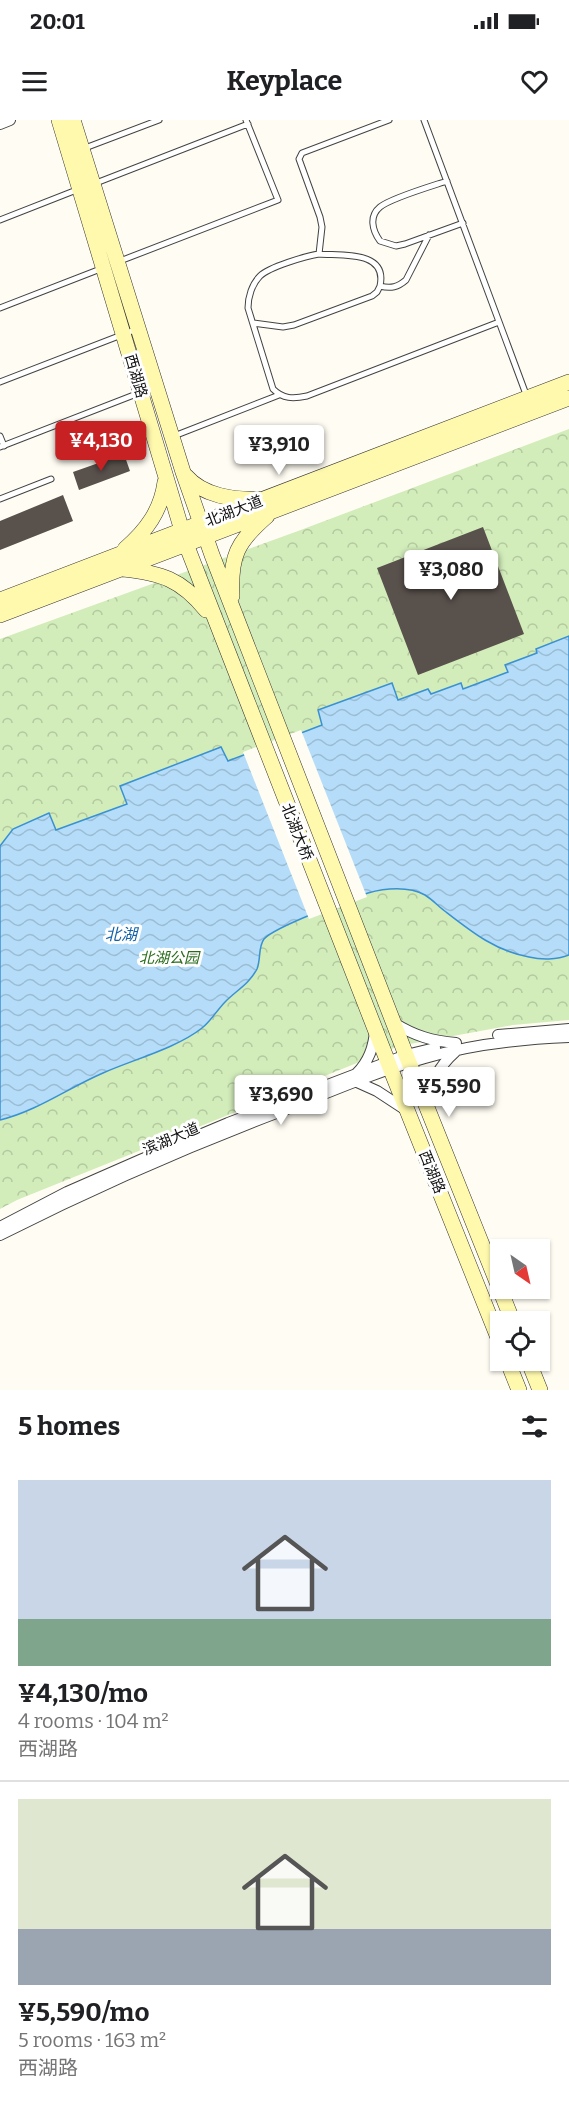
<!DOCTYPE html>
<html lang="en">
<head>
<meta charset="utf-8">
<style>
  :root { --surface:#fff; --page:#f2f2f2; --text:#202124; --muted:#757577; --line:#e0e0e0; --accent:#c72123 }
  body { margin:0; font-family:Bitter,"Noto Sans SC",serif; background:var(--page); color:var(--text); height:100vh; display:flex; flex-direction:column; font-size:22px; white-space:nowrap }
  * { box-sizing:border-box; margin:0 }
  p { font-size:20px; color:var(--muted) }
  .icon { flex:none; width:33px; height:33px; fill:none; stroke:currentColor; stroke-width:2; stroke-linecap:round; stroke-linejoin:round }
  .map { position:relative; height:1270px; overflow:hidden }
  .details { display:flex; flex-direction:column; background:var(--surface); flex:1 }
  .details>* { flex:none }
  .needle { width:39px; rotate:146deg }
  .fabs { position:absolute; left:490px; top:1119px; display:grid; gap:12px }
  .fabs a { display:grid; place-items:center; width:60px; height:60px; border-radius:0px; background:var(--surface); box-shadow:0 2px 4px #0004; font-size:30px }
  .price { position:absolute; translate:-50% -51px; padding:0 14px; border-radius:6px; background:#fff; color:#222; font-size:20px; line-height:39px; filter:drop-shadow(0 2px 3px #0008) }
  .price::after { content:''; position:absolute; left:50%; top:36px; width:18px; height:14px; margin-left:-9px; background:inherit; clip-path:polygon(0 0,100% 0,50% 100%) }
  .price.on { background:var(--accent); color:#fff }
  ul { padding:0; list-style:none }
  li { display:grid; align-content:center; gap:12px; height:318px; padding:0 18px }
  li+li { border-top:2px solid var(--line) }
  li span { display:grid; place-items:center; height:186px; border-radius:0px; color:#555 }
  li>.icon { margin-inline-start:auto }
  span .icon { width:108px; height:108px; fill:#fffc; stroke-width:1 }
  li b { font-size:26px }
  h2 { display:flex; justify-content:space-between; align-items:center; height:72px; padding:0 18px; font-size:26px }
  .status { display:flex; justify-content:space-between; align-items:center; height:42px; padding:0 30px; background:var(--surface); direction:ltr }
  .status svg { height:16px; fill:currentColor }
  header { display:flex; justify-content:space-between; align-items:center; height:78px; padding:0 18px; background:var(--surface); font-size:27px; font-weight:700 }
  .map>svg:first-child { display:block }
  .park { fill:url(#park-crowns) }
  .water { fill:url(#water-waves); stroke:#3991d3; stroke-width:1.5 }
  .pier { fill:#fffdf3 }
  .building { fill:#59514c }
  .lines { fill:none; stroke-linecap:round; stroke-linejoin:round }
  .lane-casing { stroke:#434343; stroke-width:7 }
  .street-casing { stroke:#434343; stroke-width:12 }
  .secondary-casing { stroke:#323232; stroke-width:16 }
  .lane { stroke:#fff; stroke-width:5 }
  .street { stroke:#fff; stroke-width:10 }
  .secondary { stroke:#fff9ae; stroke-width:15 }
  .labels { text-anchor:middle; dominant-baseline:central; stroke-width:6; stroke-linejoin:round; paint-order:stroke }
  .street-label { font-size:15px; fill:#101010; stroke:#fff }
  .park-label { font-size:15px; font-style:italic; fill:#2a6c1c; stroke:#fff }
  .water-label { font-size:16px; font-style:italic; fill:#1262a9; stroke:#fff }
</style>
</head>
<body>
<div class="status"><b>20:01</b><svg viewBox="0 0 49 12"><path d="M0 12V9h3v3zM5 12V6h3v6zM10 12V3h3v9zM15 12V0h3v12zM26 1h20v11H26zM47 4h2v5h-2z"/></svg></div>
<header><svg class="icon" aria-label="menu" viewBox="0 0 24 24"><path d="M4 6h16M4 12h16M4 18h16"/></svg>Keyplace<svg class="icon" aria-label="heart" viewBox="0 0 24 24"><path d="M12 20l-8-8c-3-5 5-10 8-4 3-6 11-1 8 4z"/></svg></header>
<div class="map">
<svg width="569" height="1270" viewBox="0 0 569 1270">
  <defs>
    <pattern id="park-crowns" width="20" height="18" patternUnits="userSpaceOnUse" patternTransform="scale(1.5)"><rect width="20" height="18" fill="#d2ecba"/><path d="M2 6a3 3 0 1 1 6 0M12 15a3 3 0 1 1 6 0" fill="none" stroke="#b3c99f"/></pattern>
    <pattern id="water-waves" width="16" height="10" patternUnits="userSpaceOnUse" patternTransform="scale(1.5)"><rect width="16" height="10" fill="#b5ddf9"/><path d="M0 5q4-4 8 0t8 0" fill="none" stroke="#9bbdd4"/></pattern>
  </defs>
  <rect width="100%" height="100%" fill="#fffdf3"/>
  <!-- park -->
  <path class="park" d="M569,309V900L513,905L399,926L17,1080L0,1089V519L298,411Z"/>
  <!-- water -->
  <path class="water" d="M569,516V835C557,840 541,840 529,837C496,831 473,813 446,792C439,787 433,780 425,775C409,766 385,768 368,773C350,779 274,807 264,819C258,827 261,839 257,849C249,864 237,870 226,881C217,890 211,901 202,908C177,928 132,940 103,953C68,968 37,991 0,1000V726L13,709L49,693L56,710L127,684L120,666L221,627L228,641L322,605L318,590L392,563L398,580L428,569L431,574L461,563L463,569L508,552L505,545L537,533L536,529Z"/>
  <!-- pier -->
  <path class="pier" d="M301,610L367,777L309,799L243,632Z"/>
  <!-- building -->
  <path class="building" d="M124,334L130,351L79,370L73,352Z
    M63,375L73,401L0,430V401Z
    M483,407L524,514L418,555L377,448Z"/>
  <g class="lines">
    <defs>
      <path id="lane" d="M389,0L302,33L299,39L320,97L322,107L319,134C306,136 269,147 260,156C252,164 248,177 248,188L273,269C283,279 293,279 307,276L499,202
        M424,0L527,277
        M85,28L159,0
        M447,61C432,66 391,78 380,87C369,96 372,110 380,121L396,126L405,124L463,103
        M96,63L248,4
        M0,100L79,69
        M319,134C341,136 388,130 380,166C391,169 398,167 406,160L429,115
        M120,141L278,80L246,0
        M0,188L103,148
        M253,203L283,207L294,205L372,176L377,172L380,166
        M0,262L137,209
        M0,316L4,326
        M174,316L279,275
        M0,327L139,273
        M0,379L51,359"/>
      <path id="street" d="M0,4L10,0
        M394,903C415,916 432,921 456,923
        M498,915L569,909
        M357,953C369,941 374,927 375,910
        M357,962L377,971L406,990
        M426,985C432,962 438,947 455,932
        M0,1107L67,1072L140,1040L228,1003L406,935L435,928
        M0,1115C91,1069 184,1028 279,992C327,973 375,952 425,938C472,924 520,919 569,917"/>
      <path id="secondary" d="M59,0L186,424L391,950L501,1225
        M73,0L183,352L212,435L406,935L513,1202
        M186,356C203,376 234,380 258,379
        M125,429C146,411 161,391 165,362
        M123,449C161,453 181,459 206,490
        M232,476C230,436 237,422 267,396
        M0,480L569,262
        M0,495L569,278
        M507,1240L519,1270
        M528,1240L540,1270"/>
    </defs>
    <!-- lane casing -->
    <use href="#lane" class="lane-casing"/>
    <!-- street casing -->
    <use href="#street" class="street-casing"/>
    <!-- secondary casing -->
    <use href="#secondary" class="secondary-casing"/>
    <!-- lane -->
    <use href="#lane" class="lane"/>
    <!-- street -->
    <use href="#street" class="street"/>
    <!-- secondary -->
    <use href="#secondary" class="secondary"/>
  </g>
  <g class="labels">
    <!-- street labels -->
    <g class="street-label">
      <text transform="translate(136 256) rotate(74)">西湖路</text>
      <text transform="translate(234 391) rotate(-21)">北湖大道</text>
      <text transform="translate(297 712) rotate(68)">北湖大桥</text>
      <text transform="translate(171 1019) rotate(-23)">滨湖大道</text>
      <text transform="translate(432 1052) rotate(68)">西湖路</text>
    </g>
    <!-- park labels -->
    <g class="park-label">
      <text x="169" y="838">北湖公园</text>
    </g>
    <!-- water labels -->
    <g class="water-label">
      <text x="121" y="814">北湖</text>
    </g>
  </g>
</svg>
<div class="fabs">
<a><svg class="needle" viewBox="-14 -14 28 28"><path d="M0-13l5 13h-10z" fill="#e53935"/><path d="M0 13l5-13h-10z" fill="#757577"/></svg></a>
<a><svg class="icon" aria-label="locate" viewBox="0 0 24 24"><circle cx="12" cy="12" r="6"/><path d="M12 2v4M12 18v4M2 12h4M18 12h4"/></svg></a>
</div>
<b class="price on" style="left:101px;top:352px">¥4,130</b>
<b class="price" style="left:279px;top:356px">¥3,910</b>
<b class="price" style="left:451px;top:481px">¥3,080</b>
<b class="price" style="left:449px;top:998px">¥5,590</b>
<b class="price" style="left:281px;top:1006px">¥3,690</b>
</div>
<section class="details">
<h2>5 homes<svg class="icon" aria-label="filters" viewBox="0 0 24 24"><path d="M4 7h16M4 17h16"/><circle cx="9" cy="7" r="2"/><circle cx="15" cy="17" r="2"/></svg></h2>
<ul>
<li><span style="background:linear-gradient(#c9d6e8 75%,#7fa58c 0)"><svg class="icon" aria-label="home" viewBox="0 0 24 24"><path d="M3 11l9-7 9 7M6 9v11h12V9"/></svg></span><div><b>¥4,130/mo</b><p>4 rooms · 104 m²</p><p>西湖路</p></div></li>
<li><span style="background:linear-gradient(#dfe7d0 70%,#9aa5b1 0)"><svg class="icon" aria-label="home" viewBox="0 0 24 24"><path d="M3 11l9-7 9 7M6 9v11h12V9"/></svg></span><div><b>¥5,590/mo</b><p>5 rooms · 163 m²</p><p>西湖路</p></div></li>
</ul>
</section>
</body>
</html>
